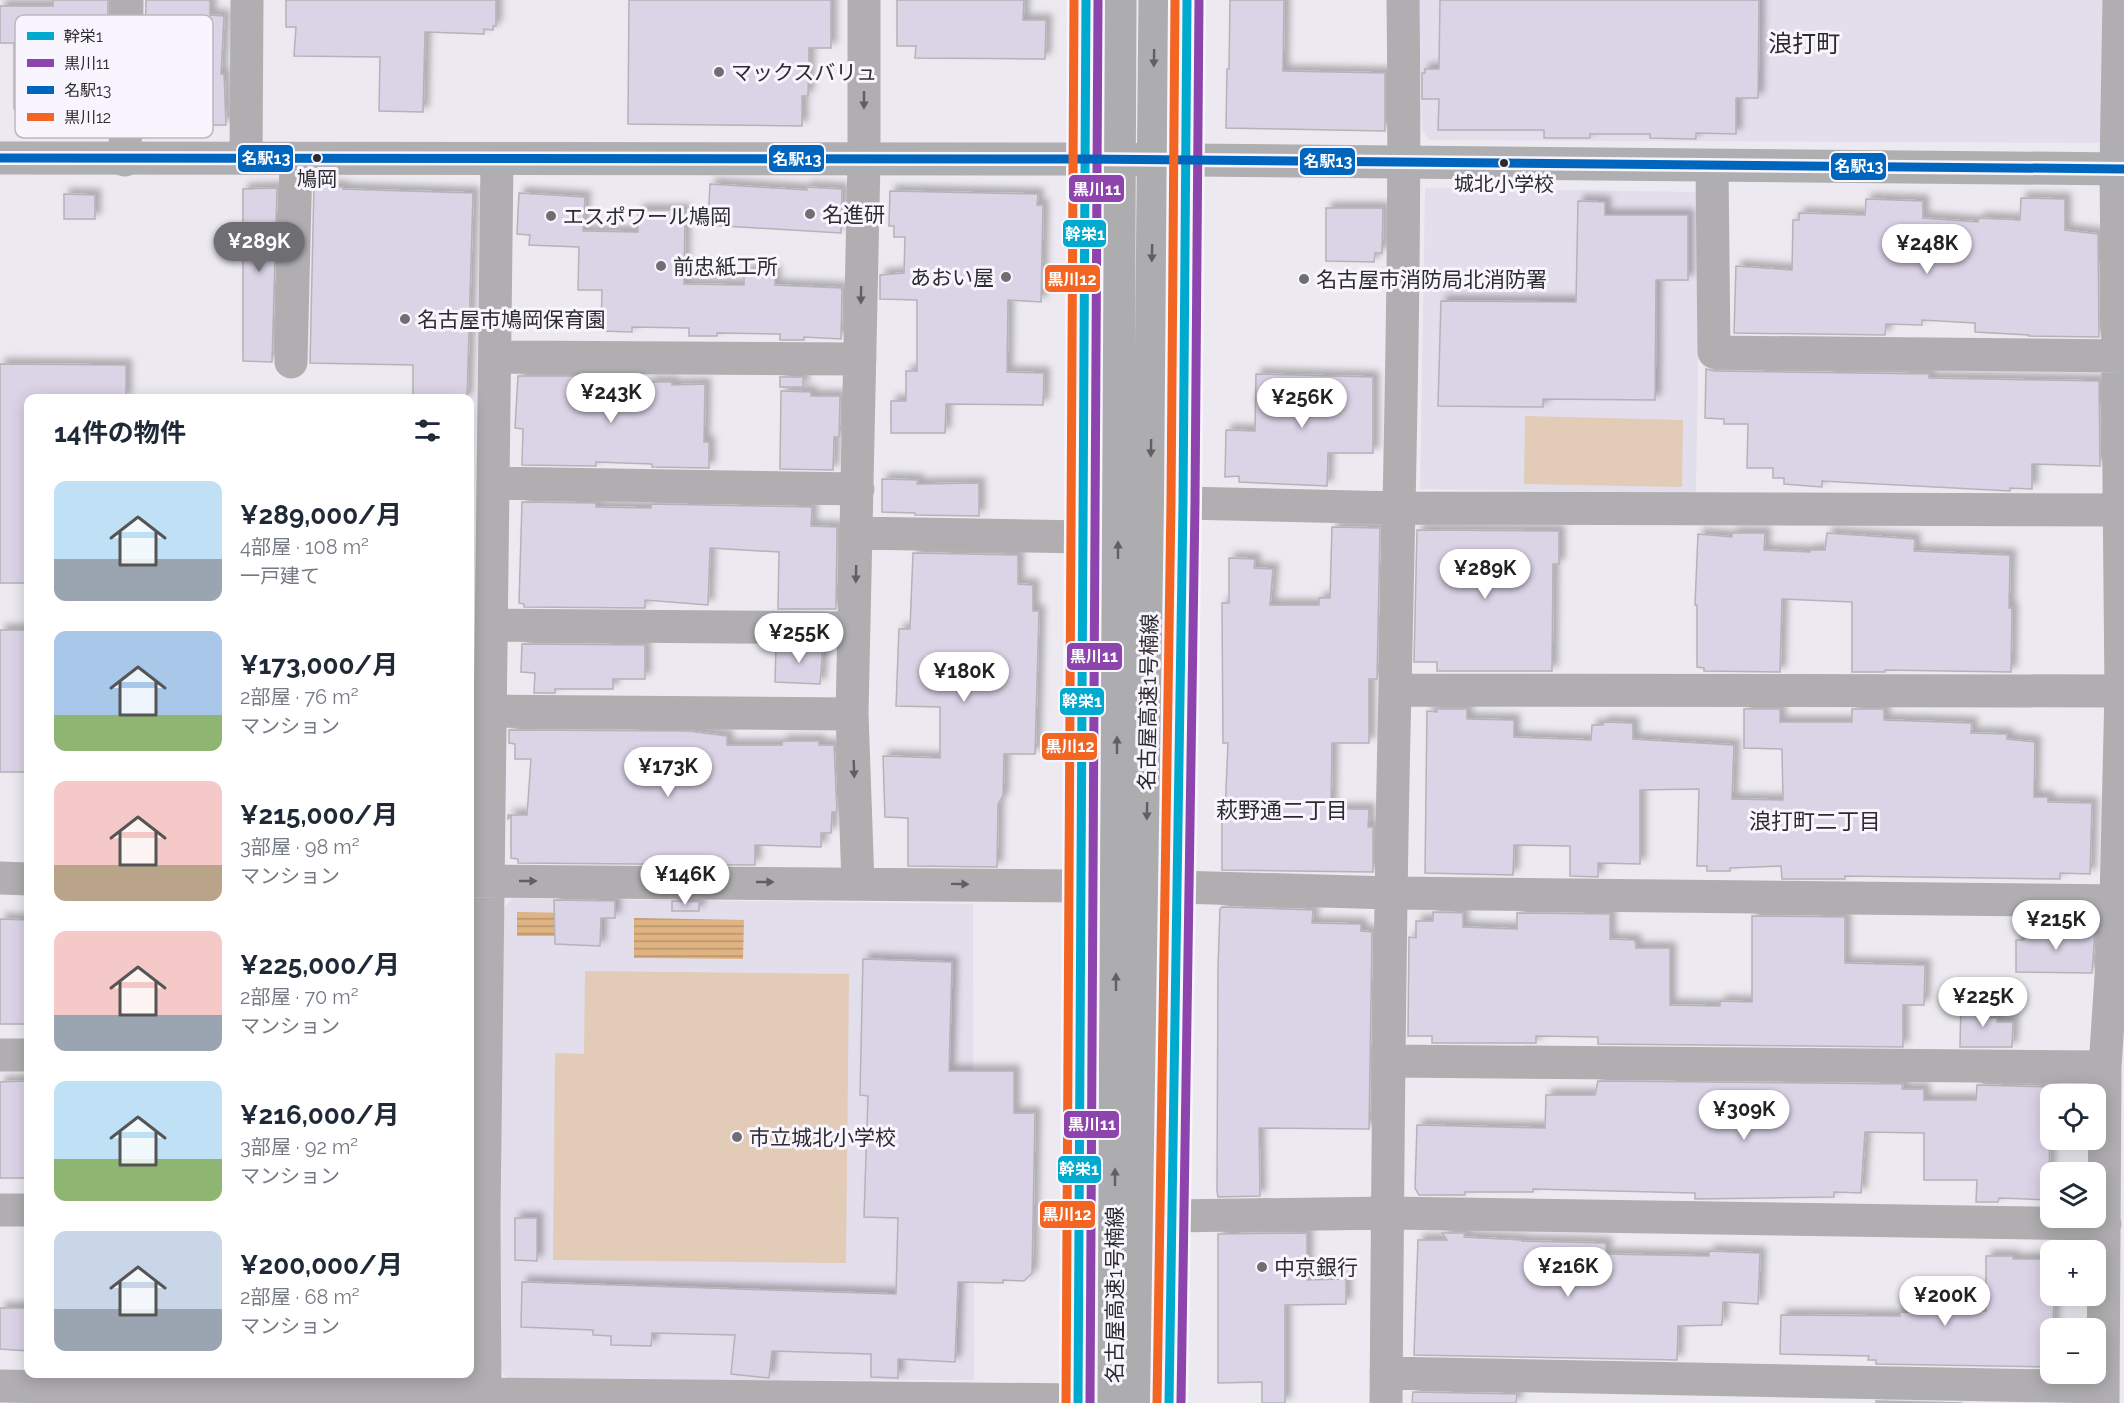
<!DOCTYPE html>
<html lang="ja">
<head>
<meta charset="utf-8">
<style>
  :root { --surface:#fff; --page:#f6f6f7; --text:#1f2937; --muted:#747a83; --accent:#6f6e73 }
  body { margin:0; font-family:Raleway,"Noto Sans JP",sans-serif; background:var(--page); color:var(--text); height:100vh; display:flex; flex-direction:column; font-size:22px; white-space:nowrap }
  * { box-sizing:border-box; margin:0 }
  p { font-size:20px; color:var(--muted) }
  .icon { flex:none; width:33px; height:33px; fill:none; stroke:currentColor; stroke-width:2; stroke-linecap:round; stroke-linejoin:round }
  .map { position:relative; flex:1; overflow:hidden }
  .details { position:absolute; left:24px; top:394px; width:450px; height:984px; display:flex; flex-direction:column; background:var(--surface); border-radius:12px; box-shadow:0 3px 15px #0003 }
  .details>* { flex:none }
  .controls { position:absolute; left:2040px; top:1084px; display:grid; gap:12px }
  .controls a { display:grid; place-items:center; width:66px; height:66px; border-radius:12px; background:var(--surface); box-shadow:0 3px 15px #0003; font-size:30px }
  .price { position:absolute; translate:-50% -51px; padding:0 14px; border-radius:21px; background:#fff; color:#222; font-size:20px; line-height:39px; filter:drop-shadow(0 2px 3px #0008) }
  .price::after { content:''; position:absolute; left:50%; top:36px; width:18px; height:14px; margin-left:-9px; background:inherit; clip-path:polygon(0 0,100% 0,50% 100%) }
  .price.selected { background:var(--accent); color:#fff }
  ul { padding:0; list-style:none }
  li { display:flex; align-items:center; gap:18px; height:150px; padding:0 30px }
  li span { display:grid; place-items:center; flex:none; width:168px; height:120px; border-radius:12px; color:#555 }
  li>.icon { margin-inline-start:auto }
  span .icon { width:72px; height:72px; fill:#fffc; stroke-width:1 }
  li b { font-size:26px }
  h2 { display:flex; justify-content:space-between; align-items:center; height:72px; padding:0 30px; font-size:26px }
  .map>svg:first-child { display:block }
  .built { fill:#e2deeb }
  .pitch { fill:#e2cbb7 }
  .water { fill:url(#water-rules) }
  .building { fill:#dbd4e7; stroke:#b4b3b7; stroke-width:1.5; filter:url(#shadow) }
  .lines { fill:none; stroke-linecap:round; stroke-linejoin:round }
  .street { stroke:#b0aeb1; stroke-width:33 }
  .secondary { stroke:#afaeb0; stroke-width:33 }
  .highway { stroke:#adacaf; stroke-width:33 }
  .highway-bridge { stroke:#adacaf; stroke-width:33 }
  .bus-1-casing { stroke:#f8f5fe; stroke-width:14 }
  .bus-2-casing { stroke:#f8f5fe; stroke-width:14 }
  .bus-3-casing { stroke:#f8f5fe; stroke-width:14 }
  .bus-4-casing { stroke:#f8f5fe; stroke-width:14 }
  .bus-1 { stroke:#00a9ce; stroke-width:9 }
  .bus-2 { stroke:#8e44ad; stroke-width:9 }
  .bus-3 { stroke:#0065bd; stroke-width:9 }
  .bus-4 { stroke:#f26522; stroke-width:9 }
  .oneway { fill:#605f62 }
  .oneway2 { fill:#615f63 }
  .poi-dot { fill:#6f6e73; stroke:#f8f5fe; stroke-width:2 }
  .bus-dot { fill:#2c2b2f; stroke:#f8f5fe; stroke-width:2 }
  .labels { text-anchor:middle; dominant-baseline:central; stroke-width:6; stroke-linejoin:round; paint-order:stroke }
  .bus-label { font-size:20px; fill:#2c2b2f; stroke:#f8f5fe }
  .poi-label { font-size:21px; fill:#2c2b2f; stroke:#f8f5fe; text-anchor:start }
  .street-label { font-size:21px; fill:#2c2b2f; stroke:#f8f5fe }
  .neighbourhood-label { font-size:22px; fill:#2c2b2f; stroke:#f8f5fe }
  .quarter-label { font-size:24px; fill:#2c2b2f; stroke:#f8f5fe }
  .key { fill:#f8f5fe; stroke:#bbb8c0; stroke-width:1.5 }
  .key-label { font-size:16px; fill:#2c2b2f }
  .line-badge { stroke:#f8f5fe; stroke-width:2 }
  .badge-label { font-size:16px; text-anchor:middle; font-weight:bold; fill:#fff }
</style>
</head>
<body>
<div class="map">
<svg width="2124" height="1403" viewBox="0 0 2124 1403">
  <defs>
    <pattern id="water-rules" width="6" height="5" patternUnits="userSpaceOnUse" patternTransform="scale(1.5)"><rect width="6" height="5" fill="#e0b482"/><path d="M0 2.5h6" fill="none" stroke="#b6936b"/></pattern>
    <filter id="shadow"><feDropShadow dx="5.5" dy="-5.5" stdDeviation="3" flood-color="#0004"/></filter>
  </defs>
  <rect width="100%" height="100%" fill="#eceaf0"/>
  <!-- built -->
  <path class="built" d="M1419,0H2114L2116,143L1429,140L1422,130Z
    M1425,188L1701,192L1696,493L1420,489Z
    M513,898L973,904L974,1380L510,1381L497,1367L504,908Z"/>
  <!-- pitch -->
  <path class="pitch" d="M1525,416L1683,420L1682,487L1524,484Z
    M585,971L849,974L846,1263L553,1260L555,1053L584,1054Z"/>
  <!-- water -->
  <path class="water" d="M517,912L571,913V936H517Z
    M634,918L744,920L743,959L634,958Z"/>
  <!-- building -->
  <path class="building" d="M53,0H108L107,121L65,120V109H14V43H0V6H53Z
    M146,0H210V15L224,16L221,74H224L226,125H194V119L144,120Z
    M286,0H496V26H493V30L484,29V34L425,32L423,112L379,111L380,57L294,56L296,27H286Z
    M629,0H831V48H809L808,96H802V126L628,124Z
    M897,0H1024L1023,20H1046L1045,59L915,58L916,46H897Z
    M1230,0H1284L1283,71L1385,73V131L1226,128L1227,69H1229Z
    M1440,0H1759L1758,98H1736V134L1696,133V139L1650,138V134H1590V138H1544V130H1438L1439,99H1422V73H1425V69H1439Z
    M710,184L807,190L806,187L842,189L841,233L708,225Z
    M314,185L343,187V189L473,193L467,399H413V365L310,363Z
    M277,188L272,362L243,361V189Z
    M890,191L1038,194L1037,205H1043L1041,302L1008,300L1007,372L1044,373L1043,405L946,404L945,433H891V401H906V371H917V300L880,299V275L904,273L905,237H894V226H889Z
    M519,193L585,197L583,231L638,232V210H685L684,284L744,285V271L775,272V285L842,288L841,339L804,337V340H780V334L717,333V336H689V328L632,327V332L601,331L602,290H578L579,247L529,245L530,235L517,234Z
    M64,194L95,195V219H64Z
    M2021,198L2065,199V230L2098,234L2099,337L2029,336V335L1975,332V323L1922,320V325L1886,324L1885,335L1734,333L1736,266L1792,270L1793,220H1799V213L1865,215L1866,199L1923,201V218L1978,222L1979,218L2020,220Z
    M1578,201L1605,202V215H1688V280H1656L1655,400L1543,399V407L1438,406L1441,301L1576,302Z
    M1326,208H1383L1382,253H1375L1374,262L1326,261Z
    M0,364L126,365V399H28V583H0Z
    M1706,369L1714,371L1929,374V378L2099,381L2100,466L2032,464V489L2010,488V491L1822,481V487L1784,484V478H1773V468H1747L1748,424H1724V419L1705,418Z
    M1256,374L1373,377V453H1328L1327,486L1239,482V476L1225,477L1226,430L1255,431Z
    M518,376H579L578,391H648V382H672V385L705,384L704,442H709V468L652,467V464L596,462V466L522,465L523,429L515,428Z
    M780,377H803V387H780Z
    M781,391L811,392V396H840L839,437H834L833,470L780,469Z
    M882,479L918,480L917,484L979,483V516L915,515V513L882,512Z
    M522,502L596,503V507L651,508V504L812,507L811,526L837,527L836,609H778L779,552L710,548L708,605L645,600V608L524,607V604L519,603Z
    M1332,527L1380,528L1377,679H1369V743H1332L1331,809H1369L1368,827H1373V872L1222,870V814H1225L1228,743H1223L1222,603H1229V558L1255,559L1254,568L1273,569L1270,605H1319V598H1330Z
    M1417,530L1559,531V564H1553L1552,671H1437V662H1414Z
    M1732,533H1765L1764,550L1810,552V550H1825L1827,533L1915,539L1914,551L2010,555L2009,608H2012L2011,672L1885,670V672H1852V602L1782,599L1780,672L1704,671V668L1697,667V605H1695L1698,534L1732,537Z
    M913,553L1018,555V584L1033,585V611H1039L1035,754H1004L1003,796L998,804L997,867L908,866V818L885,817L883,756L940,758V707L896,706L899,629H910Z
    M0,630H28V772H0Z
    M522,644L645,645V679H613V689H555V693H534L535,673L521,672Z
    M776,646H823L820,684L775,682Z
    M1437,709H1467V719L1514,720V737L1591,740L1592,725H1603V722L1633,723V739L1734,745L1732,799L1783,800L1782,749L1744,748V709H1780V722H1852V709H1884V720L1972,723L1971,733L2007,734V739L2035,742L2034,797H2048V802L2092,803L2090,874L2060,873V879L1845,876V879H1782L1781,866L1730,868V871H1707V866H1697L1699,789L1640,790V864L1598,863V877L1570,876V846L1514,845L1513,875L1425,873L1427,711L1437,712Z
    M509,730L689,731L727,736V745H782V741H819V745H834L837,812H832L831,833H821V847L755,845V865L518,863V859L511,858V816L508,819V815H527L531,759H515V744L509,743Z
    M554,900L615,901V918H601L600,946L555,944Z
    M672,901L699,902V911H672Z
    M1222,907L1313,910L1312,923L1361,924V931L1372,932L1369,1129L1259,1128L1260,1196L1218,1197L1217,1191L1218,969L1220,909Z
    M1433,912L1463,913V927L1517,929V913L1610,914V939L1635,940L1636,948H1670V1005L1720,1006V1001L1752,1002V916L1845,917V963L1925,965L1924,1005H1903V1047L1598,1044V1037L1536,1036V1043H1432V1036H1408L1409,937L1416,938V921H1433Z
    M0,919L28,920V1024H0Z
    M2024,929L2095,930L2092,973L2016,972V940H2024Z
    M863,959L952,962L949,1071H1014V1113H1035L1032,1273L1024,1281L1003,1280V1283L958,1282L955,1362L898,1359V1378L871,1377V1354L772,1351L769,1378L731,1374L735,1335L652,1333L651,1346L611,1345V1336L593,1335V1330L521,1327L522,1282L896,1294L898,1218L864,1217L868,1096L860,1095Z
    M1961,1000H1983V1017L1997,1018V1022H2013L2012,1047H1960Z
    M28,1081V1178H0V1082Z
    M1598,1081L1903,1084L1902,1089H1924V1100H1976L1977,1085L2050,1087L2049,1200L1999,1198L1998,1202H1976L1977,1180H1924V1133L1865,1132L1861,1193L1834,1192V1197L1695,1199V1193L1533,1189V1192H1465V1195H1419L1415,1188L1417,1125L1545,1128L1546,1095H1595Z
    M515,1218H537V1261L515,1260Z
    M1307,1233V1280L1346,1279V1304L1285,1305V1403H1262V1382L1218,1383V1234Z
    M1442,1233H1465L1464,1237L1522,1240V1241L1606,1243V1254L1709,1256V1251L1760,1253L1758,1304L1723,1302L1722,1325L1678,1326L1677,1360L1414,1355L1418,1240H1447Z
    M1986,1256H2013V1259H2050V1296H2054L2053,1329H2050V1367L1876,1364V1360H1868L1869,1356L1780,1354L1781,1315L1900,1316V1312L1962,1313V1311H1986Z
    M0,1308H28V1351L0,1349Z
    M1413,1392L1517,1394L1516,1403H1412Z
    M1876,1401L1962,1403H1876Z"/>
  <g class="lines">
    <!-- street -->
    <path class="street" d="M246,158L247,0
      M125,160L127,0
      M1712,166L1714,352L2124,356
      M495,357L860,359
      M291,362L296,160
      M494,483L858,489
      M1183,503L1400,508L2124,510
      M857,533L1084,537
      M492,625L854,628
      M1395,690L2124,691
      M492,711L852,714
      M0,878L28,879
      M470,881L1080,886
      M858,883L852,714L864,161V0
      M1177,887L1391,893L2124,901
      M0,1055H28
      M1390,1061L2105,1067
      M0,1210H28
      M1172,1216L1388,1213L2105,1224
      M1386,1373L2103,1387
      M0,1386L486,1394L1078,1400
      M485,1403L484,1215L497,160
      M1386,1403C1388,1166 1389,928 1395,691C1400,461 1406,230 1403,0
      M2103,1403L2105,1067L2116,901L2121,691L2116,170L2119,0"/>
    <!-- secondary -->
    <path class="secondary" d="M0,158L1084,159L2124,169"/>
    <!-- highway -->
    <path class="highway" d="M1078,1403L1086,0
      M1169,1403L1183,503L1187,0"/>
    <!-- highway-bridge -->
    <path class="highway-bridge" d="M1114,1403L1120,0
      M1141,1403L1155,0"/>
    <defs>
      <path id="bus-1" d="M1078,1403L1086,0
        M1169,1403L1183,503L1187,0"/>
      <path id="bus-2" d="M1090,1403L1098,0
        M1181,1403L1195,503L1199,0"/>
      <path id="bus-3" d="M0,158L1084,159L2124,169"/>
      <path id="bus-4" d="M1066,1403L1074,0
        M1157,1403L1171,503L1175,0"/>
    </defs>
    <!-- bus-1 casing -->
    <use href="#bus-1" class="bus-1-casing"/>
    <!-- bus-2 casing -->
    <use href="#bus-2" class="bus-2-casing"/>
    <!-- bus-3 casing -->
    <use href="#bus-3" class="bus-3-casing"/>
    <!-- bus-4 casing -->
    <use href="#bus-4" class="bus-4-casing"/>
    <!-- bus-1 -->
    <use href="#bus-1" class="bus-1"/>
    <!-- bus-2 -->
    <use href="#bus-2" class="bus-2"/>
    <!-- bus-3 -->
    <use href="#bus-3" class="bus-3"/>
    <!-- bus-4 -->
    <use href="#bus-4" class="bus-4"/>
  </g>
  <!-- one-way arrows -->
  <defs><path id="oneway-solid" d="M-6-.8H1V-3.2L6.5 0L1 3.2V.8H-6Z" transform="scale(1.5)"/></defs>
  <g class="oneway">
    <use href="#oneway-solid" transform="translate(1154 58) rotate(91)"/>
    <use href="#oneway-solid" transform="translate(1152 253) rotate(91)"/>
    <use href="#oneway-solid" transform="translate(1151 448) rotate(91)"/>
    <use href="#oneway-solid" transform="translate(1118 550) rotate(-90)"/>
    <use href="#oneway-solid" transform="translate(1117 745) rotate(-90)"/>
    <use href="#oneway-solid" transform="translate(1147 811) rotate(91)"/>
    <use href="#oneway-solid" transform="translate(1116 982) rotate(-90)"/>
    <use href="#oneway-solid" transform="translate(1115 1177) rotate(-90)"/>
  </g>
  <g class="oneway2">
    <use href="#oneway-solid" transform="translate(864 100) rotate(90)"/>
    <use href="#oneway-solid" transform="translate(861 295) rotate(91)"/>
    <use href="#oneway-solid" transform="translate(856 574) rotate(91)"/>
    <use href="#oneway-solid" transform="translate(854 769) rotate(88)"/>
    <use href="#oneway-solid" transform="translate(528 881)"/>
    <use href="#oneway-solid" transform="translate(765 882)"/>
    <use href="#oneway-solid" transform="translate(960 884) rotate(1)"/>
  </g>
  <!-- markers -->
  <g class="poi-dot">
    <circle cx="719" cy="72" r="6"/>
    <circle cx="810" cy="214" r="6"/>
    <circle cx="551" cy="216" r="6"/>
    <circle cx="661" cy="266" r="6"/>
    <circle cx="1006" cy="277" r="6"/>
    <circle cx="1304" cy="279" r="6"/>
    <circle cx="405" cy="319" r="6"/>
    <circle cx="737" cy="1137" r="6"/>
    <circle cx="1262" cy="1267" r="6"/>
  </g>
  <g class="bus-dot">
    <circle cx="317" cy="158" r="5"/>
    <circle cx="1504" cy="163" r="5"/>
  </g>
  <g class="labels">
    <!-- bus labels -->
    <g class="bus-label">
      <text x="317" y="179">鳩岡</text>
      <text x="1504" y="184">城北小学校</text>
    </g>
    <!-- poi labels -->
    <g class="poi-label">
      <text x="731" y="72">マックスバリュ</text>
      <text x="822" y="214">名進研</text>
      <text x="563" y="216">エスポワール鳩岡</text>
      <text x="673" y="266">前忠紙工所</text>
      <text x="994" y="277" text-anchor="end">あおい屋</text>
      <text x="1316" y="279">名古屋市消防局北消防署</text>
      <text x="417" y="319">名古屋市鳩岡保育園</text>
      <text x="749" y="1137">市立城北小学校</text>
      <text x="1274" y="1267">中京銀行</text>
    </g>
    <!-- street labels -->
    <g class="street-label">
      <text transform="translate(1148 702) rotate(-89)">名古屋高速1号楠線</text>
      <text transform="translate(1114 1295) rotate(-90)">名古屋高速1号楠線</text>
    </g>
    <!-- neighbourhood labels -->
    <g class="neighbourhood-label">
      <text x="1282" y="810">萩野通二丁目</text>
      <text x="1815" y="821">浪打町二丁目</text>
    </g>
    <!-- quarter labels -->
    <g class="quarter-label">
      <text x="1804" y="43">浪打町</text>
    </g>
  </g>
  <!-- legend -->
  <rect x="15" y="15" width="198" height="123" rx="9" class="key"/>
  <rect x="27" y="32" width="27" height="8" fill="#00a9ce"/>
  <rect x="27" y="59" width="27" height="8" fill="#8e44ad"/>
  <rect x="27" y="86" width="27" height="8" fill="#0065bd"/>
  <rect x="27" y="113" width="27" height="8" fill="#f26522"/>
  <g class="key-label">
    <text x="64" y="42">幹栄1</text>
    <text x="64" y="69">黒川11</text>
    <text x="64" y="96">名駅13</text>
    <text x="64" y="123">黒川12</text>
  </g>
  <g class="line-badge">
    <rect x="237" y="144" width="57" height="29" rx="6" fill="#0065bd"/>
    <rect x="768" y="144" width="57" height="29" rx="6" fill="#0065bd"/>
    <rect x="1299" y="147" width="57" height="29" rx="6" fill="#0065bd"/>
    <rect x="1830" y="152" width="57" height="29" rx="6" fill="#0065bd"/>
    <rect x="1068" y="174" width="57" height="29" rx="6" fill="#8e44ad"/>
    <rect x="1062" y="219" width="45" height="29" rx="6" fill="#00a9ce"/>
    <rect x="1044" y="264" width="57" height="29" rx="6" fill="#f26522"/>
    <rect x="1066" y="642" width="57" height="29" rx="6" fill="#8e44ad"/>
    <rect x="1059" y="687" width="46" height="29" rx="6" fill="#00a9ce"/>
    <rect x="1041" y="732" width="57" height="29" rx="6" fill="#f26522"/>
    <rect x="1063" y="1110" width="57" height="29" rx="6" fill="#8e44ad"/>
    <rect x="1057" y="1155" width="45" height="29" rx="6" fill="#00a9ce"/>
    <rect x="1039" y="1200" width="57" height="29" rx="6" fill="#f26522"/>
  </g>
  <g class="badge-label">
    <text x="266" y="164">名駅13</text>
    <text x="797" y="165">名駅13</text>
    <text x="1328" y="167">名駅13</text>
    <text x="1859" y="172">名駅13</text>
    <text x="1097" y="195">黒川11</text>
    <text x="1085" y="240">幹栄1</text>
    <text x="1072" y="285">黒川12</text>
    <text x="1094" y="662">黒川11</text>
    <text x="1082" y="707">幹栄1</text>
    <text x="1070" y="752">黒川12</text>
    <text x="1092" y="1130">黒川11</text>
    <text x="1079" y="1175">幹栄1</text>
    <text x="1067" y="1220">黒川12</text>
  </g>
</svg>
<div class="controls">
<a><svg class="icon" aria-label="locate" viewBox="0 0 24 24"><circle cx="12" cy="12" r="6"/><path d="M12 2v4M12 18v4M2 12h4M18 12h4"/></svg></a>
<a><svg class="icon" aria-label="layers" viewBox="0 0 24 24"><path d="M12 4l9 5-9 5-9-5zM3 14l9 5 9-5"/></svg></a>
<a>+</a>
<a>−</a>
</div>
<b class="price selected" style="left:259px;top:273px">¥289K</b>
<b class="price" style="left:1927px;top:275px">¥248K</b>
<b class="price" style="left:611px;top:424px">¥243K</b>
<b class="price" style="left:1302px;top:429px">¥256K</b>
<b class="price" style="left:1485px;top:600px">¥289K</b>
<b class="price" style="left:799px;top:664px">¥255K</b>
<b class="price" style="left:964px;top:703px">¥180K</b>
<b class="price" style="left:668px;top:798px">¥173K</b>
<b class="price" style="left:685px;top:906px">¥146K</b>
<b class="price" style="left:2056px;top:951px">¥215K</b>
<b class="price" style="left:1983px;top:1028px">¥225K</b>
<b class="price" style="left:1744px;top:1141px">¥309K</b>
<b class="price" style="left:1568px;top:1298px">¥216K</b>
<b class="price" style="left:1945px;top:1327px">¥200K</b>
<section class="details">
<h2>14件の物件<svg class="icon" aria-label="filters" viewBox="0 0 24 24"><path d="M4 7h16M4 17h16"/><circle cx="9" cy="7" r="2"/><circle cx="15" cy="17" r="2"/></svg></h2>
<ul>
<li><span style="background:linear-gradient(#bfe0f5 65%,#9aa5b1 0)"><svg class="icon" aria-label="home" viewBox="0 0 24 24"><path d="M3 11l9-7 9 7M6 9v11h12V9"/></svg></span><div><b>¥289,000/月</b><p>4部屋 · 108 m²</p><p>一戸建て</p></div></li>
<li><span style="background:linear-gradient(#a9c7e8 70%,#8fb573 0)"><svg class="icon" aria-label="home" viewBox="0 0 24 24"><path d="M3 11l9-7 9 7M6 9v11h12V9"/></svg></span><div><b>¥173,000/月</b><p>2部屋 · 76 m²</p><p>マンション</p></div></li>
<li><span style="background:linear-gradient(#f6c9c9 70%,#b9a48a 0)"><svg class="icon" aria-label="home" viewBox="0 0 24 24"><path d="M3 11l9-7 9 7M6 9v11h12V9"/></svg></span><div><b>¥215,000/月</b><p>3部屋 · 98 m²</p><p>マンション</p></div></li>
<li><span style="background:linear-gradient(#f6c9c9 70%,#9aa5b1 0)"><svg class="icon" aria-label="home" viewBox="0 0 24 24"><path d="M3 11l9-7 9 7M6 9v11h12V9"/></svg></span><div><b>¥225,000/月</b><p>2部屋 · 70 m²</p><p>マンション</p></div></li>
<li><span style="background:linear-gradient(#bfe0f5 65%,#8fb573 0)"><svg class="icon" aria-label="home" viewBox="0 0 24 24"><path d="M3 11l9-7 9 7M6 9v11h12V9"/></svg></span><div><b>¥216,000/月</b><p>3部屋 · 92 m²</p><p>マンション</p></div></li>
<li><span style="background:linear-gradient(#c9d6e8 65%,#9aa5b1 0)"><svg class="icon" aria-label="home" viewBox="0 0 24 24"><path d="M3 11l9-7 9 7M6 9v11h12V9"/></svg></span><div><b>¥200,000/月</b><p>2部屋 · 68 m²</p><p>マンション</p></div></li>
</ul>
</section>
</div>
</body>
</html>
